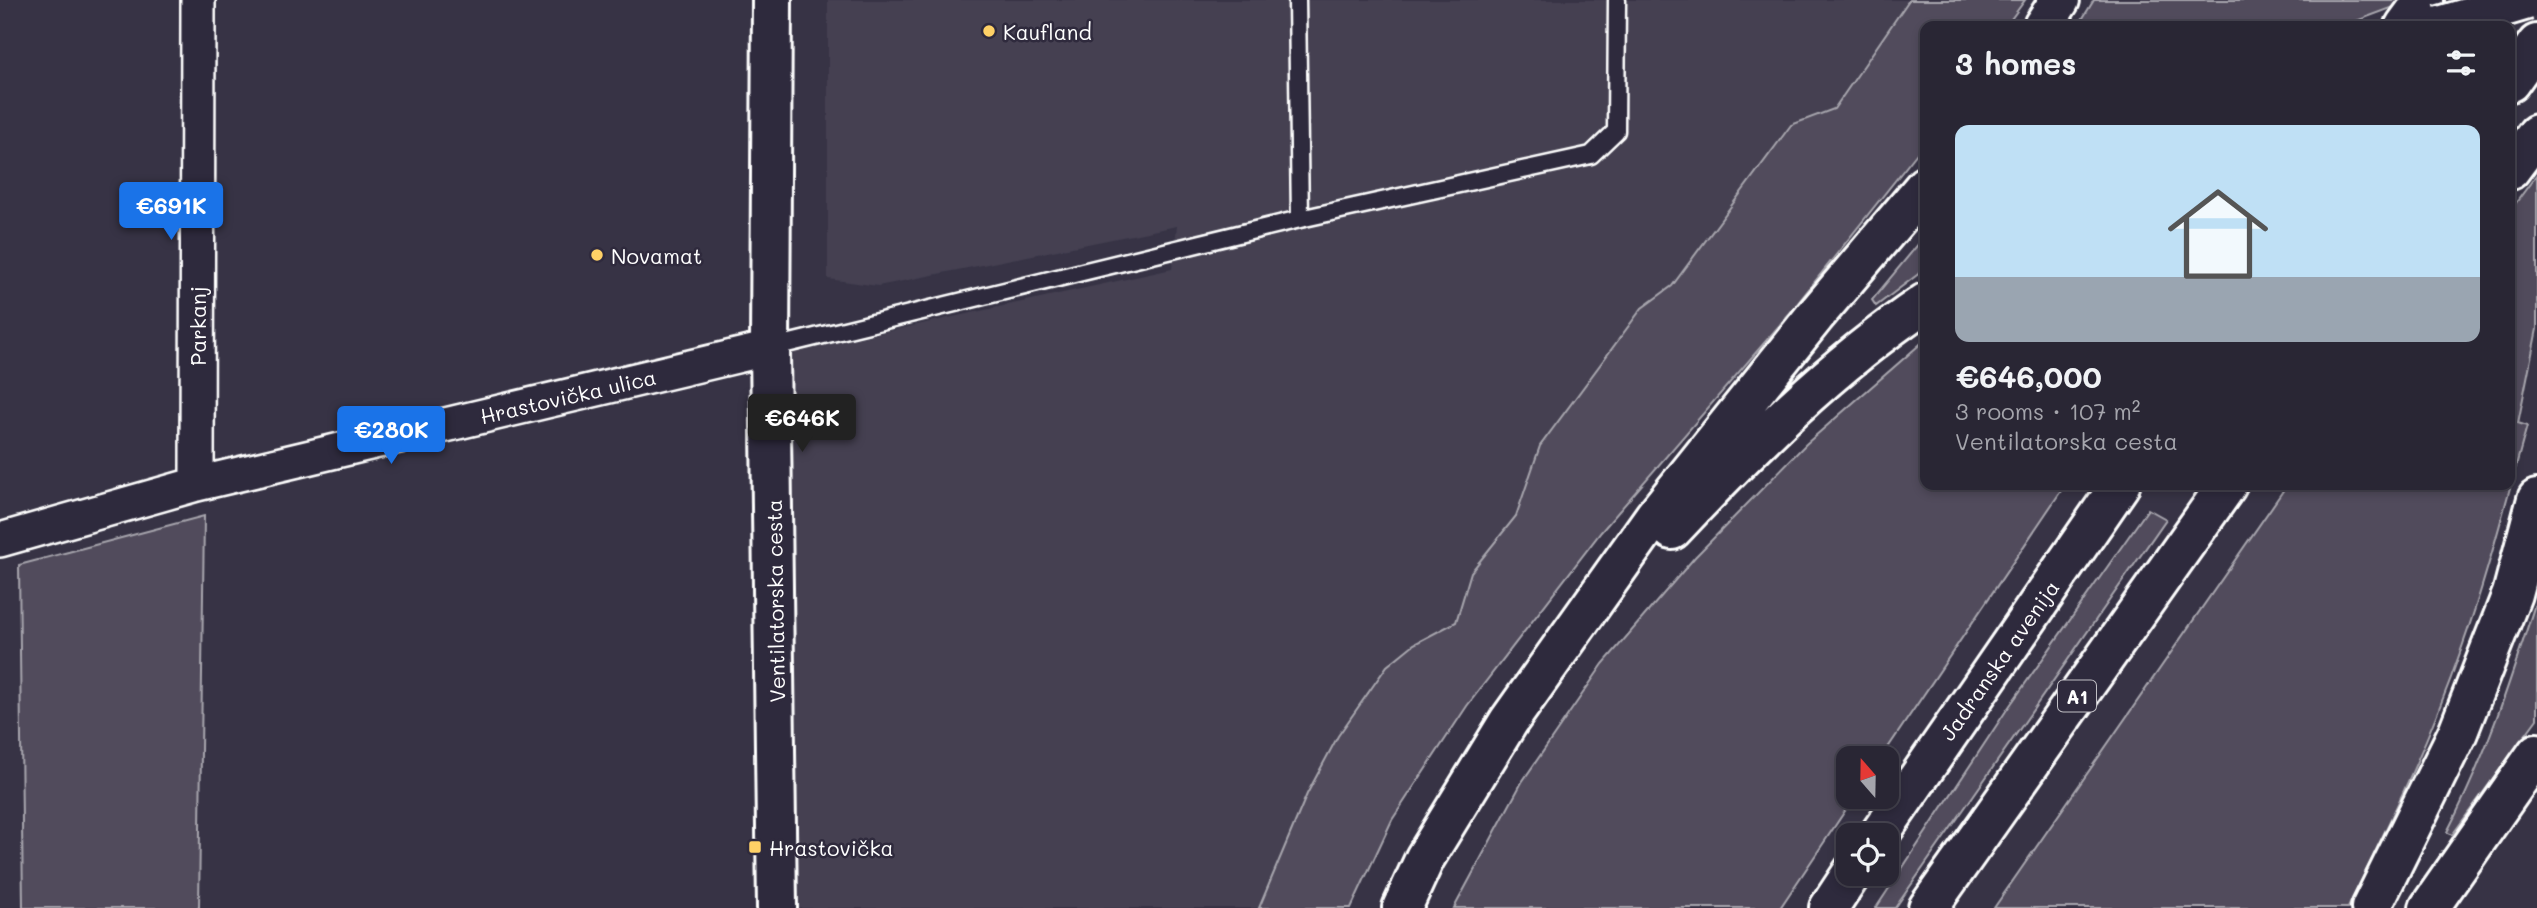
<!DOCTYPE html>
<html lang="en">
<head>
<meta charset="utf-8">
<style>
  :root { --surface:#292634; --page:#312e3c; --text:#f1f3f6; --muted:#a5a5ac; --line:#45434f; --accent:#1a73e8 }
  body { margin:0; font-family:Mali,sans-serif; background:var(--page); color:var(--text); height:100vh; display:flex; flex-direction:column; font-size:26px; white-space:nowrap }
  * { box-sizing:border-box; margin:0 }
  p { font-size:23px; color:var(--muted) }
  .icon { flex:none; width:38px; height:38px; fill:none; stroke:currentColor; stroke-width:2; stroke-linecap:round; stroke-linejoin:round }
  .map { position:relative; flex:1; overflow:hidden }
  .side { position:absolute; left:1920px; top:21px; width:595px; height:469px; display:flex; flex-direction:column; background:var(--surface); border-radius:14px; box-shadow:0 4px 10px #0003,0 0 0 2px var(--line) }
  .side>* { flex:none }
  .needle { width:46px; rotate:340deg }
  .tools { position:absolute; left:1836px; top:746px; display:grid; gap:14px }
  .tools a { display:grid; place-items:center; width:63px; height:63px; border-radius:14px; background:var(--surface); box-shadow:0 4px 10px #0003,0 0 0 2px var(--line); font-size:35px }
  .price { position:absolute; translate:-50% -60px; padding:0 16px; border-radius:7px; background:var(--accent); color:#fff; font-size:23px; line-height:46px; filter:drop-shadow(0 2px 4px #0008) }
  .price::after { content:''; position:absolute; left:50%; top:42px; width:21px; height:16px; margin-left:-10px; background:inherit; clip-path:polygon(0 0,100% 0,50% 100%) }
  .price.active { background:#222; color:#fff }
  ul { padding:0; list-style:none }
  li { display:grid; align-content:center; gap:14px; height:371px; padding:0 35px }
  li+li { border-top:2px solid var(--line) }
  li span { display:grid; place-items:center; height:217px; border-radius:14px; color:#555 }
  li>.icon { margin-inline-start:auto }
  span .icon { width:126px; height:126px; fill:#fffc; stroke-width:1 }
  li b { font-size:30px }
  h2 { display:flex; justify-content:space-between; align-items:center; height:84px; padding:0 35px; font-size:30px }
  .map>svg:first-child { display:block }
  .built { fill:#444051 }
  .green { fill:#514c5c; stroke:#a8a6ae; stroke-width:2 }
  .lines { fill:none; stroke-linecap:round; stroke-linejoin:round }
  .lane-casing { stroke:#fff; stroke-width:21 }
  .street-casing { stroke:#fff; stroke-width:38 }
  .secondary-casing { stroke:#fff; stroke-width:44 }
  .highway-casing { stroke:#fff; stroke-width:44 }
  .lane { stroke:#2f2a3d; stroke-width:16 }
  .street { stroke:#2f2a3d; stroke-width:33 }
  .secondary { stroke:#2f2a3d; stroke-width:38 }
  .highway { stroke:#2f2a3d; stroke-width:38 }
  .highway-bridge-casing { stroke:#fff; stroke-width:44; stroke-linecap:butt }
  .highway-bridge { stroke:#2f2a3d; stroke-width:38 }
  .poi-dot { fill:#ffd166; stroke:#2f2a3d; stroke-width:2.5 }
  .labels { text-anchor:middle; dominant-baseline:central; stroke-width:5; stroke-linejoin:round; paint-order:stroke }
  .shield { fill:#2f2a3d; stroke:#c1bfc5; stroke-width:2 }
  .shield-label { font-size:19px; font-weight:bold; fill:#fff }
  .poi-label { font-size:21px; fill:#fff; stroke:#2f2a3d; text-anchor:start }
  .street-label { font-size:21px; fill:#fff; stroke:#2f2a3d }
</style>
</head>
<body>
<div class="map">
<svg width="2537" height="908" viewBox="0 0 2537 908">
  <rect width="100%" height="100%" fill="#373345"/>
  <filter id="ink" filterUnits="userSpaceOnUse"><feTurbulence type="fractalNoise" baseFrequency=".0143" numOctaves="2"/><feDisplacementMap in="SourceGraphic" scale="14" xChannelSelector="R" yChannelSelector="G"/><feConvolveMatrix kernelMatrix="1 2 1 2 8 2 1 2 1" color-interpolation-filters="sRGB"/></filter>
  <g filter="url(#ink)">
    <!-- built -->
    <path class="built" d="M828,0H1909L1834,109L1791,125L1672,286L1642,308L1540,446L1516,516L1471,572L1456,622L1414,644L1387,666L1338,736L1307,794L1259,908H794L793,352L1172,269L1177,226L878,286L828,279Z"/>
    <!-- green -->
    <path class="green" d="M1909,0H2025L2006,26H1925V143L1789,314L1601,532L1467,706L1392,820L1351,908H1259L1307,794L1338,736L1387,666L1414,644L1456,622L1471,572L1516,516L1540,446L1642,308L1672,286L1791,125L1834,109Z
      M2094,0H2399L2394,7L2343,26H2078Z
      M2537,174V329L2518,423L2527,426C2506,501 2487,577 2461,650C2430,739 2389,824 2348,908H1994L2287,485H2510V211Z
      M1925,236V269L1876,306L1872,300Z
      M1925,340V485H2065L1881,758H1848V796H1855L1780,908H1454L1522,782L1603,664L1695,557L1806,444Z
      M2148,509L2166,519L1895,908H1876L2006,711Z
      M204,516L199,908H23L19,565Z
      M2537,598V719L2452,835L2447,832C2486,757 2511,679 2537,598Z"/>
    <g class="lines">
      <defs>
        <path id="lane" d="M1297,0L1300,219
          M770,348L1300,219L1591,155L1616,131L1617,0"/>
        <path id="street" d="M197,484L198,0
          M0,540L197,484L770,348"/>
        <path id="secondary" d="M772,0L770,348L777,908"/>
        <path id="highway" d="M2043,26L2060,0
          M2405,26L2424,0
          M2510,82L2537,44
          M2510,170L2537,134
          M1672,530C1748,449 1832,365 1925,303
          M1879,835L2120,485
          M1402,908L1425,858L1509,721L1654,517L1815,316L1925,186
          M1829,908L1852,873
          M1928,908L2227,485
          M2371,908L2458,732L2512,594L2537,499
          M2429,908L2537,753"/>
      </defs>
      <!-- lane casing -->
      <use href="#lane" class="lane-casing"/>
      <!-- street casing -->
      <use href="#street" class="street-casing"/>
      <!-- secondary casing -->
      <use href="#secondary" class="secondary-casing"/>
      <!-- highway casing -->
      <use href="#highway" class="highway-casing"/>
      <!-- lane -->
      <use href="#lane" class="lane"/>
      <!-- street -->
      <use href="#street" class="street"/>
      <!-- secondary -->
      <use href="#secondary" class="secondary"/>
      <!-- highway -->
      <use href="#highway" class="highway"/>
      <defs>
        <path id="highway-bridge" d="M2440,26L2527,0"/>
      </defs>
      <!-- highway-bridge casing -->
      <use href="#highway-bridge" class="highway-bridge-casing"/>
      <!-- highway-bridge -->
      <use href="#highway-bridge" class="highway-bridge"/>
    </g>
  </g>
  <!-- markers -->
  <g class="poi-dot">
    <circle cx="989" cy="31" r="7"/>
    <circle cx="597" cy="255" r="7"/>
    <rect x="748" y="840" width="14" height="14" rx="3.5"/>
  </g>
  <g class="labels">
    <!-- shield labels -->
    <rect class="shield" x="2058" y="680.5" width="38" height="31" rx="5"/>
    <g class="shield-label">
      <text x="2077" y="696">A1</text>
    </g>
    <!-- poi labels -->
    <g class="poi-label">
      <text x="1003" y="31">Kaufland</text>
      <text x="611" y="255">Novamat</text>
      <text x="769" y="847">Hrastovička</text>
    </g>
    <!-- street labels -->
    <g class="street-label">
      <text transform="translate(197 326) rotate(-90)">Parkanj</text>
      <text transform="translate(568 396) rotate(-13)">Hrastovička ulica</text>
      <text transform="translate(775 601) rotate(-91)">Ventilatorska cesta</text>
      <text transform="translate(1999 660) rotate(-55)">Jadranska avenija</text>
    </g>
  </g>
</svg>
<div class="tools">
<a><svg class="needle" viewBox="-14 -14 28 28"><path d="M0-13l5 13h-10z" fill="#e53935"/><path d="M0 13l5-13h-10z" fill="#a5a5ac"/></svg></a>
<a><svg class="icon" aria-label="locate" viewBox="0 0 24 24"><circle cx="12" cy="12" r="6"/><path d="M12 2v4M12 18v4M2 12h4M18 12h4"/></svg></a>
</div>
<b class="price" style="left:171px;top:242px">€691K</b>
<b class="price active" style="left:802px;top:454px">€646K</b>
<b class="price" style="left:391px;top:466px">€280K</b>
<section class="side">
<h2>3 homes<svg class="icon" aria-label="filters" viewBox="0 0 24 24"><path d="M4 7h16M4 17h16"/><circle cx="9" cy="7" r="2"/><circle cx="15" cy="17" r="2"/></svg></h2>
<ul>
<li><span style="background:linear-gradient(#bfe0f5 70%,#9aa5b1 0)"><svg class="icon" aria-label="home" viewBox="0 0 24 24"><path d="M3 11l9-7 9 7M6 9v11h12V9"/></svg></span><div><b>€646,000</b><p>3 rooms · 107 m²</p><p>Ventilatorska cesta</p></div></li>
</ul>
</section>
</div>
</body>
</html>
